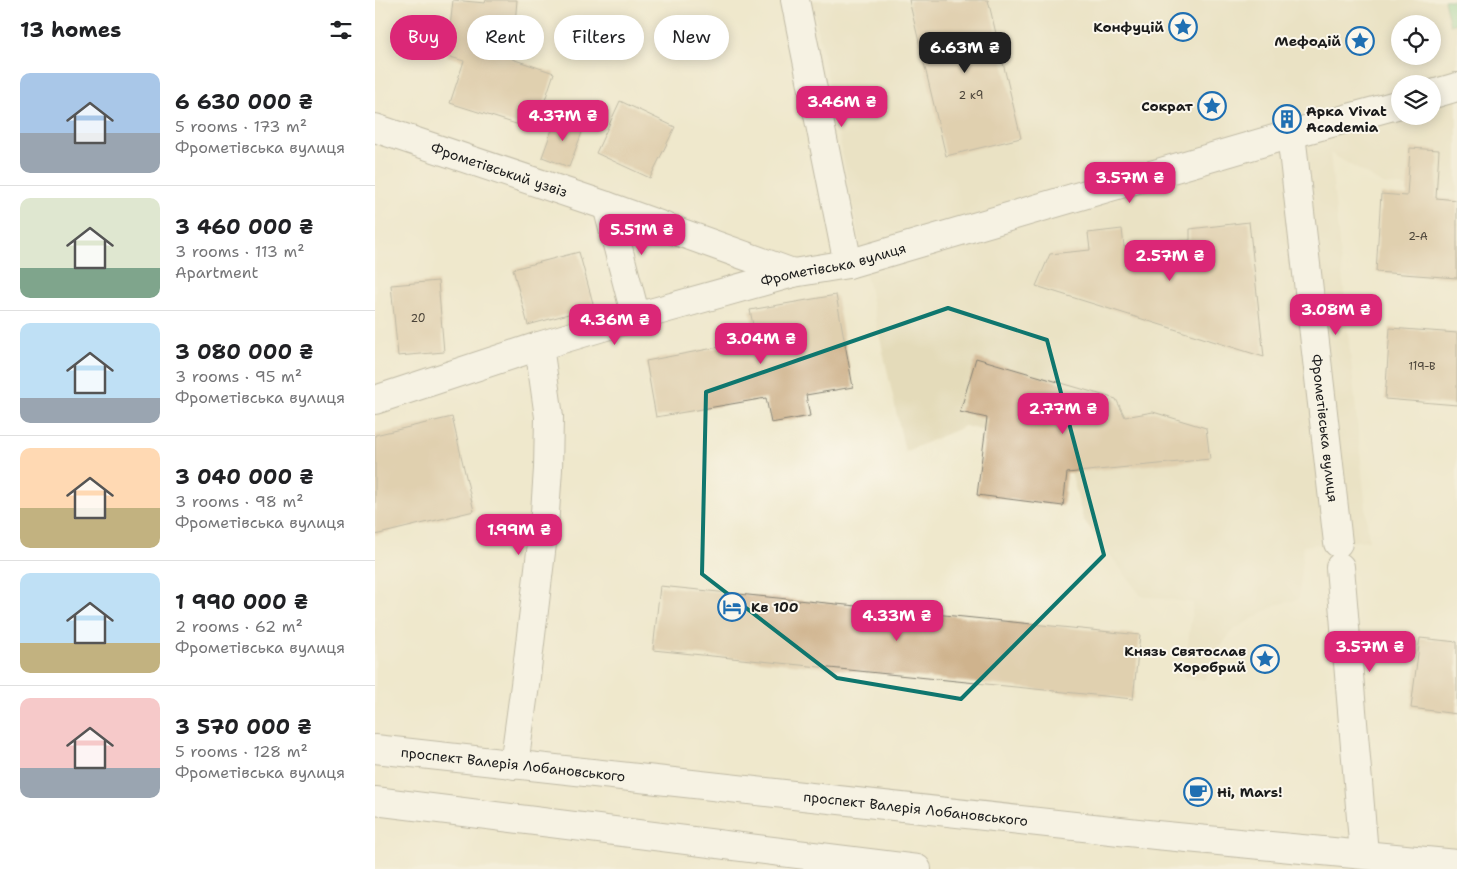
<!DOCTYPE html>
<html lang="en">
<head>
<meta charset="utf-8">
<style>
  :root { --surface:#fff; --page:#f2f2f2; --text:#202124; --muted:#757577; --line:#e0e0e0; --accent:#db2777 }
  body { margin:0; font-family:"Shantell Sans",sans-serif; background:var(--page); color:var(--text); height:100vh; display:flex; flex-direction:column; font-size:19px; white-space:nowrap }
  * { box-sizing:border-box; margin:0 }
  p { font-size:16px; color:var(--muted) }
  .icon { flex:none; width:28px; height:28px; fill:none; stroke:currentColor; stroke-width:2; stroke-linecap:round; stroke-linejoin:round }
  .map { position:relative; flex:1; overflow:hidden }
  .details { display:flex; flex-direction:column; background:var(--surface); width:375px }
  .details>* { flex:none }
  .guide { position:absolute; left:15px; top:15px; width:475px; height:45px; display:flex; gap:10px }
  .controls { position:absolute; left:1016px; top:15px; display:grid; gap:10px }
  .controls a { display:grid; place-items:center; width:50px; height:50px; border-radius:50%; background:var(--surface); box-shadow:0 2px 12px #0003; font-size:25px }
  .price { position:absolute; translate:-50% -42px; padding:0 11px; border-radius:10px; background:var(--accent); color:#fff; font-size:16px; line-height:32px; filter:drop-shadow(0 1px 2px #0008) }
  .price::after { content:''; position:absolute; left:50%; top:30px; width:15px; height:11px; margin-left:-8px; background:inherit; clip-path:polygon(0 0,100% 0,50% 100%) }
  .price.selected { background:#222; color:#fff }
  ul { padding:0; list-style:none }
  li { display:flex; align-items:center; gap:15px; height:125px; padding:0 20px }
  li+li { border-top:1px solid var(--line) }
  li span { display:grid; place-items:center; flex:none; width:140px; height:100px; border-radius:10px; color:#555 }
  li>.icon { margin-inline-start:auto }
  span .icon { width:60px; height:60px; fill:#fffc; stroke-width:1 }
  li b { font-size:21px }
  h2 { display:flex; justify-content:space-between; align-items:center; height:60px; padding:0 20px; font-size:21px }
  .pill { padding:0 18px; border-radius:22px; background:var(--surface); box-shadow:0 2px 12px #0003; font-size:18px; line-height:45px }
  .pill.selected { background:var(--accent); color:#fff }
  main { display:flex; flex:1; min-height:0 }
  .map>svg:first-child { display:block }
  .built { fill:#e4dbba; fill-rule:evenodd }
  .green { fill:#7acf92; stroke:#4b7657 }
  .building { fill:#cfb38d }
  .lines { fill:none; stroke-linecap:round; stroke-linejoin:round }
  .minor-casing { stroke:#868274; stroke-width:30 }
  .primary-casing { stroke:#868274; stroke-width:30 }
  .minor { stroke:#fff; stroke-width:28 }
  .primary { stroke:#fff; stroke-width:28 }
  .marked { fill:none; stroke:#0f766e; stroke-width:4; stroke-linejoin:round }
  .labels { text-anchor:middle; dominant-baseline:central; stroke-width:4; stroke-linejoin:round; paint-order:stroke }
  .number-label { font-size:11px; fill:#494238 }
  .poi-label { font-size:14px; font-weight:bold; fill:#1c1c1c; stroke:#fbf7ec; text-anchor:end }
  .street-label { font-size:14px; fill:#1c1c1c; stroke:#fbf7ec }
</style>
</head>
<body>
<main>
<section class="details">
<h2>13 homes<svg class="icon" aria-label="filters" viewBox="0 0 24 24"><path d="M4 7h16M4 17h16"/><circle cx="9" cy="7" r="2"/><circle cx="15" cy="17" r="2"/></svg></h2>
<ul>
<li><span style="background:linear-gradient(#a9c7e8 60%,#9aa5b1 0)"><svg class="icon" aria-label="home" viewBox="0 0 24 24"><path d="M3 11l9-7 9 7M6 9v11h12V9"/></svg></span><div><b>6 630 000 ₴</b><p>5 rooms · 173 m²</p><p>Фрометівська вулиця</p></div></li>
<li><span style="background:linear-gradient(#dfe7d0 70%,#7fa58c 0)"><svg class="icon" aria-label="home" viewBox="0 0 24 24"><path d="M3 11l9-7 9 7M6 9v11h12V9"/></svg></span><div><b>3 460 000 ₴</b><p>3 rooms · 113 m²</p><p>Apartment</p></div></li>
<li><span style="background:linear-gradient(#bfe0f5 75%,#9aa5b1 0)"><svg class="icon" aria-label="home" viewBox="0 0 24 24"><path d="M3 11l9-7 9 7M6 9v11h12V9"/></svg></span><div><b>3 080 000 ₴</b><p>3 rooms · 95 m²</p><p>Фрометівська вулиця</p></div></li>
<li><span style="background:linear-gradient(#ffd9b3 60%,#c2b280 0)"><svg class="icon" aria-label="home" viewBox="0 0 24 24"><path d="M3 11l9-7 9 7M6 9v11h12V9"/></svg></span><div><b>3 040 000 ₴</b><p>3 rooms · 98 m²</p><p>Фрометівська вулиця</p></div></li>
<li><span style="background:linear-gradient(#bfe0f5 70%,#c2b280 0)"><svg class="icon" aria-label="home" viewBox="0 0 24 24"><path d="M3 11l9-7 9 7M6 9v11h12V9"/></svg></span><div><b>1 990 000 ₴</b><p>2 rooms · 62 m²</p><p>Фрометівська вулиця</p></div></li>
<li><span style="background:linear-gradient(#f6c9c9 70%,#9aa5b1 0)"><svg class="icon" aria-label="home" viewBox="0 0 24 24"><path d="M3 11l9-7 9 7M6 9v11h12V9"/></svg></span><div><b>3 570 000 ₴</b><p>5 rooms · 128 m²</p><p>Фрометівська вулиця</p></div></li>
</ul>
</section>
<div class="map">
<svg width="1082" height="869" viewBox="0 0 1082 869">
  <rect width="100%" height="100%" fill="#fbf7ec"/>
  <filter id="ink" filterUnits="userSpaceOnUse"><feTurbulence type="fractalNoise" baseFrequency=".02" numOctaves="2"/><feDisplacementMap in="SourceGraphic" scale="10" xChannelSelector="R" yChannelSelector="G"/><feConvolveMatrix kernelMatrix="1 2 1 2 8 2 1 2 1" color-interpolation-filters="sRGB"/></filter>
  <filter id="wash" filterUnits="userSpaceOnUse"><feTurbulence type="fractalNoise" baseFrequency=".0096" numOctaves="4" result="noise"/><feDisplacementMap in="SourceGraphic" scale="20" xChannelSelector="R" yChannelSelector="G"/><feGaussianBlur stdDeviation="1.12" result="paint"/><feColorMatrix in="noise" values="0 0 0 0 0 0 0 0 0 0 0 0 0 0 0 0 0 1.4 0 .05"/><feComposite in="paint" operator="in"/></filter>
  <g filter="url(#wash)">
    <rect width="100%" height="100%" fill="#efe8cc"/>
    <!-- built -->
    <path class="built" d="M437,0H1082V193L1008,184L955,153L994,540L928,546L924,599L901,605L860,629L842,650L830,679L809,678L818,603L766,596L708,519L691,451L590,426L530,452L488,260ZM1025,24H1058V56H1025ZM1025,84H1058V116H1025Z"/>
    <!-- green -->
    <path class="green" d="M1069,0H1082V23L1075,25Z"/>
    <g id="blocks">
      <!-- building -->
      <path class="building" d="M78,0L110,3L111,0H142L137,59L179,73L160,130L75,103L89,61L72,56Z
        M534,0H613L646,138L571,156Z
        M245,101L300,127L275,178L221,153Z
        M182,116L209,127L194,167L167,157Z
        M1035,148L1064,150L1061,198L1082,200V278L1001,272L1006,194L1032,196Z
        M874,222L889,357L661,286L675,254L715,250L713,233L747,229L749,247L815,240V229Z
        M204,252L219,307L153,325L138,269Z
        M63,281L69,352L23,356L16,285Z
        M461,295L478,387L431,395L435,416L396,423L391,398L281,417L271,361L381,340L375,310Z
        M1015,328L1082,333V405L1010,399Z
        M601,358L741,399L750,417L778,412L831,428L835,459L692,473L688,506L602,495L612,418L585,412Z
        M77,417L99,511L0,535V435Z
        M285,586L765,635L758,699L278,650Z
        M1045,638L1082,642V714L1036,708Z"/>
    </g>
  </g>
  <g filter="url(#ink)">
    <use href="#blocks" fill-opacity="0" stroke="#868274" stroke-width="1"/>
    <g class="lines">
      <defs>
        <g id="minor">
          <path d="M420,0L473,264"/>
          <path d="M1058,94L1082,87"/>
          <path id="s1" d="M0,128L232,206L418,273"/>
          <path id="s2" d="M916,134L963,543"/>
          <path d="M232,206L261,317"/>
          <path id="s3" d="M0,400L164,346L261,317L418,273L473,264L916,134L1025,104"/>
          <path d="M965,567L989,854"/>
          <path d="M139,765L150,685L169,527L173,469L174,417L164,346"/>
        </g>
        <g id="primary">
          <path id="s4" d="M0,749L781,835L1082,864"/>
          <path d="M0,801L542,869"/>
        </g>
      </defs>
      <!-- minor casing -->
      <use href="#minor" class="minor-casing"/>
      <!-- primary casing -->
      <use href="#primary" class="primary-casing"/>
      <!-- minor -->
      <use href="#minor" class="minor"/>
      <!-- primary -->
      <use href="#primary" class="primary"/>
    </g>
  </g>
  <!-- marked area -->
  <path d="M0 0H1082V869H0ZM573,308L672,340L729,555L586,699L462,678L327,574L331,392Z" fill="#efe8cc" fill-opacity=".55" fill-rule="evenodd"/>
  <path class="marked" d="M573,308L672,340L729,555L586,699L462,678L327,574L331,392Z"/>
  <!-- icons -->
  <defs>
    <symbol id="sight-ring" viewBox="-11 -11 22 22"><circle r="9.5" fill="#fbf7ec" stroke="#1f6fb2" stroke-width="1.5"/><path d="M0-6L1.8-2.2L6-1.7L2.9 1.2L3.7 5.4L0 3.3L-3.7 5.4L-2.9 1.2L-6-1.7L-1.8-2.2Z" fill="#1f6fb2"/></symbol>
    <symbol id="building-ring" viewBox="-11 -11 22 22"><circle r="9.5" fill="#fbf7ec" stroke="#1f6fb2" stroke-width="1.5"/><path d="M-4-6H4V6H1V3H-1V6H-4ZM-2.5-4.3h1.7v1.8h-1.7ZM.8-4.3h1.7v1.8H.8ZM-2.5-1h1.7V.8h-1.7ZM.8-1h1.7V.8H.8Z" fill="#1f6fb2"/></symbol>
    <symbol id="hotel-ring" viewBox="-11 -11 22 22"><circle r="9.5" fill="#fbf7ec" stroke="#1f6fb2" stroke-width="1.5"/><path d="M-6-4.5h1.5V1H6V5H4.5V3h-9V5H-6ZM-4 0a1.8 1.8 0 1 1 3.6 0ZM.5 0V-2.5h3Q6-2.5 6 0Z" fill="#1f6fb2"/></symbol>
    <symbol id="cafe-ring" viewBox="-11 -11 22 22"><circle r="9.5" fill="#fbf7ec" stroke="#1f6fb2" stroke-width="1.5"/><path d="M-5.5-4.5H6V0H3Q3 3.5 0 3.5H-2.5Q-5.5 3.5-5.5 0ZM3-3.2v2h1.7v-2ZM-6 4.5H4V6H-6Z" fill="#1f6fb2"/></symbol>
  </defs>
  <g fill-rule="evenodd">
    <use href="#sight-ring" x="792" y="11" width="32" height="32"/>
    <use href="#sight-ring" x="969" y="25" width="32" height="32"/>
    <use href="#sight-ring" x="821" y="90" width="32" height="32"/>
    <use href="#building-ring" x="896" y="103" width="32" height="32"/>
    <use href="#hotel-ring" x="341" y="591" width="32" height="32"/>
    <use href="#sight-ring" x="874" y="643" width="32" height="32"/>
    <use href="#cafe-ring" x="807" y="776" width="32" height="32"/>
  </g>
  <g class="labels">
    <!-- number labels -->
    <g class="number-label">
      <text x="596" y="95">2 к9</text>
      <text x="1043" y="236">2-А</text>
      <text x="43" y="318">20</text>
      <text x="1047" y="366">119-В</text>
    </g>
    <!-- poi labels -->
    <g class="poi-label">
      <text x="789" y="27">Конфуцій</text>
      <text x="966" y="41">Мефодій</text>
      <text x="818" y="106">Сократ</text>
      <text x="931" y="111" text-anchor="start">Арка Vivat<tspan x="931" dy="16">Academia</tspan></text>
      <text x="376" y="607" text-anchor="start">Кв 100</text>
      <text x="871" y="651">Князь Святослав<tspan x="871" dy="16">Хоробрий</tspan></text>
      <text x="842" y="792" text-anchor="start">Hi, Mars!</text>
    </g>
    <!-- street labels -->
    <g class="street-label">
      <text stroke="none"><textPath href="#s1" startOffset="131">Фрометівський узвіз</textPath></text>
      <text stroke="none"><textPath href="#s3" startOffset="478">Фрометівська вулиця</textPath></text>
      <text stroke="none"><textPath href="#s2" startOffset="296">Фрометівська вулиця</textPath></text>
      <text stroke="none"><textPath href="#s4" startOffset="139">проспект Валерія Лобановського</textPath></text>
      <text stroke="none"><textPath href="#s4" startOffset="544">проспект Валерія Лобановського</textPath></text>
    </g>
  </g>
</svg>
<div class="controls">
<a><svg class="icon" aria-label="locate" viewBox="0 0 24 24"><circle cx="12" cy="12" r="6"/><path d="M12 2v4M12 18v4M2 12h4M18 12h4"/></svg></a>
<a><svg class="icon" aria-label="layers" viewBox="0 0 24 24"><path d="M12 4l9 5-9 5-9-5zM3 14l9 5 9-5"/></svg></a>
</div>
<b class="price selected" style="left:590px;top:74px">6.63M ₴</b>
<b class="price" style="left:467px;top:128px">3.46M ₴</b>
<b class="price" style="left:188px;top:142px">4.37M ₴</b>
<b class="price" style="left:755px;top:204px">3.57M ₴</b>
<b class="price" style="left:267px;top:256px">5.51M ₴</b>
<b class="price" style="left:795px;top:282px">2.57M ₴</b>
<b class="price" style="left:961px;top:336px">3.08M ₴</b>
<b class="price" style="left:240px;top:346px">4.36M ₴</b>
<b class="price" style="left:386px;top:365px">3.04M ₴</b>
<b class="price" style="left:688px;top:435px">2.77M ₴</b>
<b class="price" style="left:144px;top:556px">1.99M ₴</b>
<b class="price" style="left:522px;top:642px">4.33M ₴</b>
<b class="price" style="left:995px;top:673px">3.57M ₴</b>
<div class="guide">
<a class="pill selected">Buy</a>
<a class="pill">Rent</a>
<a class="pill">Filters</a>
<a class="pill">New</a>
</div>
</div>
</main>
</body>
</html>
